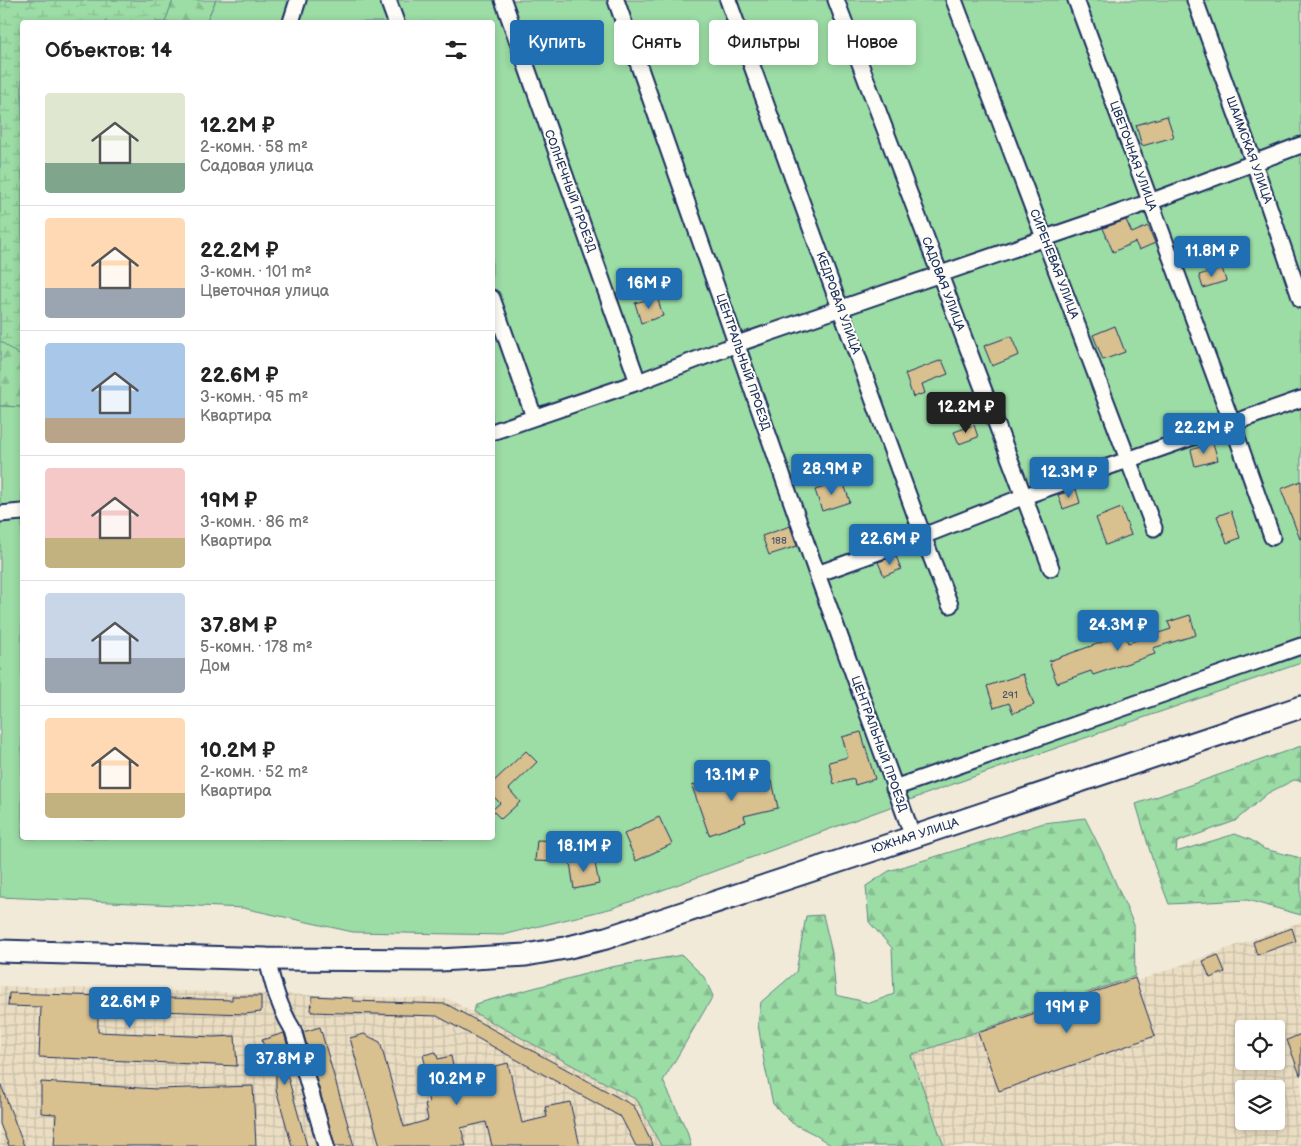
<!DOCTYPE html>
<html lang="ru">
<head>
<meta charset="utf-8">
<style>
  :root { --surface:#fff; --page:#f2f2f2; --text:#222; --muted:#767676; --line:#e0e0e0; --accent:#1f6fb2 }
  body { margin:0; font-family:"Balsamiq Sans",sans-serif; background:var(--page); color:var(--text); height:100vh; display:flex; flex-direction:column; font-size:19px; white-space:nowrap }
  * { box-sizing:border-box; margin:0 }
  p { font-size:16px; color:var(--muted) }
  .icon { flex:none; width:28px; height:28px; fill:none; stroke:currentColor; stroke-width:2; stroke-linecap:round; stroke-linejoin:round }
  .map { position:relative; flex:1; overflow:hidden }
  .side { position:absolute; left:20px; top:20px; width:475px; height:820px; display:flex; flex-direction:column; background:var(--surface); border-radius:5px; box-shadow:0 2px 8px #0003 }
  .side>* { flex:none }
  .banner { position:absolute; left:510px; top:20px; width:475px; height:45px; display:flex; gap:10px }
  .fabs { position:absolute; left:1235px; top:1020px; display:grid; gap:10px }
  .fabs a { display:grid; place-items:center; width:50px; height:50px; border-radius:5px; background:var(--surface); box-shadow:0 2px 8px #0003; font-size:25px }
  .price { position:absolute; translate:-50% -42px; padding:0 11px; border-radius:5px; background:var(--accent); color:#fff; font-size:16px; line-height:32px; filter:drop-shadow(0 1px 2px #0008) }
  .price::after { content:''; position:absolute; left:50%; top:30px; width:15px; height:11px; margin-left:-8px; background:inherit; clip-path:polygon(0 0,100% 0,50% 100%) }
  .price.current { background:#222; color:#fff }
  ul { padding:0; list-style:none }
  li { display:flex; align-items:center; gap:15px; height:125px; padding:0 25px }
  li+li { border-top:1px solid var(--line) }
  li span { display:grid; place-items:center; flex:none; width:140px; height:100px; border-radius:5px; color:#555 }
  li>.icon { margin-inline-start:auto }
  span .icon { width:60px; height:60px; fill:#fffc; stroke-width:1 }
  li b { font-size:21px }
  h2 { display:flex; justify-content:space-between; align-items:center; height:60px; padding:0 25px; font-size:21px }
  .tag { padding:0 18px; border-radius:5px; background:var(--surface); box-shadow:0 2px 8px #0003; font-size:18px; line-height:45px }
  .tag.current { background:var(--accent); color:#fff }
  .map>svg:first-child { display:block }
  .industrial { fill:url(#industrial-grid); fill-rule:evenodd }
  .forest { fill:url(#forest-firs); stroke:#5c8682 }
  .wetland { fill:url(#wetland-marsh); stroke:#5c8682 }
  .green { fill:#9cdca5; stroke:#5c8682 }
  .building { fill:#d9c08f; stroke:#1b2f5e }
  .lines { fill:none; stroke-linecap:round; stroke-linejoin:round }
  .minor-casing { stroke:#1b2f5e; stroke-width:19 }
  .secondary-casing { stroke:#1b2f5e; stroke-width:25 }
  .minor { stroke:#fdfcf7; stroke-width:15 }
  .secondary { stroke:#fdfcf7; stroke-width:21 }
  .labels { text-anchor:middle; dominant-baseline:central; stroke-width:4; stroke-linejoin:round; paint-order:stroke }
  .number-label { font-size:10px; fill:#4a536a }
  .street-label { font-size:12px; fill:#1b2f5e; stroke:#fdfcf7 }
</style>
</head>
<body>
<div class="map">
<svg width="1301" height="1146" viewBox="0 0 1301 1146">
  <defs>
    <pattern id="industrial-grid" width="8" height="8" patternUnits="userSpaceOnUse" patternTransform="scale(1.25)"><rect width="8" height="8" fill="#eaddc2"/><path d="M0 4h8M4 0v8" fill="none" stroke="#c8bea9"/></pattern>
    <pattern id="forest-firs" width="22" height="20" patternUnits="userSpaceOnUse" patternTransform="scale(1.25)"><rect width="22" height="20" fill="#9cdca5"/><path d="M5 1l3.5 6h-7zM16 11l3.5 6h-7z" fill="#86bd90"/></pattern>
    <pattern id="wetland-marsh" width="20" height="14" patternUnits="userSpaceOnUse" patternTransform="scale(1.25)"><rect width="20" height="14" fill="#9cdca5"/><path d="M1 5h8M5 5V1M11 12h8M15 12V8" fill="none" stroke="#86bd90"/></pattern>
  </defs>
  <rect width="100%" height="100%" fill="#f2ead8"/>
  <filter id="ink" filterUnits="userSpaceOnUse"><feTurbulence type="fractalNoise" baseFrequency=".02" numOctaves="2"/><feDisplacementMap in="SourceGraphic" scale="10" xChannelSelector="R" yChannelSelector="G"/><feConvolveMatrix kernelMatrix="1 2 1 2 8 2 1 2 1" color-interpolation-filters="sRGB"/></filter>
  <g filter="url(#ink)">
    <!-- industrial -->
    <path class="industrial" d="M1301,922V1146H944L910,1055L1135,976L1137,981ZM1244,1029H1276V1061H1244ZM1244,1089H1276V1121H1244Z
      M0,986L448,999L637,1100L661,1146H0Z"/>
    <!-- forest -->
    <path class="forest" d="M0,0H216L206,22H22V407L0,406Z
      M1301,746V781L1294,780L1268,793L1235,821L1177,842L1176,852L1235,834L1251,840L1264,849L1301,858V915L1247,900L1169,904L1154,865L1136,804Z
      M1085,818L1103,854L1134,925L1135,976L911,1055L944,1146H832L814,1134L792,1123L773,1104L764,1062L758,1024L761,1002L796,972L806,916L823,915L832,953L836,995L870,1003L894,994L892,948L869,922L866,886L889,871L1044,823Z
      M682,955L704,977L713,996L663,1081L687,1131L691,1146H661L637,1100L473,1012L475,1004L611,967Z"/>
    <!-- wetland -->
    <path class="wetland" d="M0,0H173L165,22H22V357L0,341Z"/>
    <!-- green -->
    <path class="green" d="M216,0H1301V663L970,778L613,908L503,935L353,932L243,908L0,897V406L22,407V838H492V22H206Z"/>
    <!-- building -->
    <path class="building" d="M1167,116L1174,137L1142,146L1136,125Z
      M1126,220L1132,233L1148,226L1155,243L1139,250L1135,242L1113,252L1103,228Z
      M1222,268L1226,281L1203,288L1199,275Z
      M657,297L663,316L641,323L635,303Z
      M1115,326L1125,352L1103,360L1093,335Z
      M1011,336L1019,355L992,366L984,346Z
      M942,360L948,374L922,384L925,393L913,397L905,374Z
      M974,425L978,437L959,444L954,432Z
      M1213,443L1218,460L1195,466L1191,450Z
      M843,481L850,502L822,511L815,490Z
      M1301,481V539H1300L1281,489Z
      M1076,489L1080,503L1063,509L1058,495Z
      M1121,508L1131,535L1106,545L1096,518Z
      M1231,511L1240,538L1227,543L1217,516Z
      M790,526L797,546L769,555L762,536Z
      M896,556L901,569L884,576L878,562Z
      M1190,615L1196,635L1153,648L1155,654L1093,675L1091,671L1057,683L1049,661L1125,634L1128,643L1171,629L1168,622Z
      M1023,674L1034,705L1013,713L1009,703L994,708L987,686Z
      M861,732L875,779L855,785L854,779L834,784L829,762L848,757L842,737Z
      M526,751L537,762L509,789L520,802L501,819L492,810L500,803L492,795V783Z
      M729,773L735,790L772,781L778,808L744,816L746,822L709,835L692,786Z
      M659,817L672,844L636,861L624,834Z
      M537,840L561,841L560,862L535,861Z
      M594,858L599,884L574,889L570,862Z
      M1292,928L1296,941L1257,955L1253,942Z
      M1218,955L1225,972L1210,978L1203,961Z
      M1135,978L1155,1036L999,1091L978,1033Z
      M9,993L232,1000V996H261V1012L245,1014L98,1009V1032L214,1037L235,1036L237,1066L39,1057L41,1007L8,1006Z
      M312,996L353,998V1001L446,1004L634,1106L653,1146H636L621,1117L437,1016L311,1012Z
      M320,1027L354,1146H335L303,1032Z
      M284,1033L292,1061L284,1063L307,1146H292L276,1089V1068H270L262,1040Z
      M364,1034L380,1042L404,1127L428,1120L425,1104L429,1103L426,1089L431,1088L423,1055L436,1052L438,1059L451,1056L455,1076L508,1063L522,1123L547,1117L545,1107L570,1102L580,1146H492L486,1122L461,1128L466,1146H380L350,1038Z
      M1301,1034V1075H1300L1287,1040Z
      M41,1082L157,1089L253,1086L256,1146H54L56,1114L41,1113Z
      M1,1085L24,1146H9L0,1124V1086Z"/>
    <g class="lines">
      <defs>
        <path id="minor" d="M388,0L396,22
          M503,0L638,382
          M616,0L817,574L913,837
          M728,0L923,536L950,605
          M836,0L1051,568
          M954,0L1154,528
          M1076,0L1232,423L1272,537
          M1195,0L1254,163L1301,300
          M291,22L298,0
          M492,298L534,417
          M492,432L638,382L737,344L1150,202L1301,145
          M0,514L22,512
          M817,574L923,536L1025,496L1301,399
          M894,788L1301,646
          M267,959C273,985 279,1007 293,1030L326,1146"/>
        <path id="secondary" d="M0,951L267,959L440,960L526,955L565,948L606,938L913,837L1301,707"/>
      </defs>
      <!-- minor casing -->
      <use href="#minor" class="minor-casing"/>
      <!-- secondary casing -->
      <use href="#secondary" class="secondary-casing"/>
      <!-- minor -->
      <use href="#minor" class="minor"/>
      <!-- secondary -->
      <use href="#secondary" class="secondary"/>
    </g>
  </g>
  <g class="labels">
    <!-- number labels -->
    <g class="number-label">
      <text x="779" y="541">188</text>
      <text x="1010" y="695">291</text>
    </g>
    <!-- street labels -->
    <g class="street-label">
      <text transform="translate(1249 150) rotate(70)">ШАИМСКАЯ УЛИЦА</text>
      <text transform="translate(1133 156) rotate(70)">ЦВЕТОЧНАЯ УЛИЦА</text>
      <text transform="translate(570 191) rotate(70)">СОЛНЕЧНЫЙ ПРОЕЗД</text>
      <text transform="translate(1054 264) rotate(69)">СИРЕНЕВАЯ УЛИЦА</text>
      <text transform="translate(943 284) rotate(69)">САДОВАЯ УЛИЦА</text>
      <text transform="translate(838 303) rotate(70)">КЕДРОВАЯ УЛИЦА</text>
      <text transform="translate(743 362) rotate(71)">ЦЕНТРАЛЬНЫЙ ПРОЕЗД</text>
      <text transform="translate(879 744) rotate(70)">ЦЕНТРАЛЬНЫЙ ПРОЕЗД</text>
      <text transform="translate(915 836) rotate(-18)">ЮЖНАЯ УЛИЦА</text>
    </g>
  </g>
</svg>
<div class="fabs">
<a><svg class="icon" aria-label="locate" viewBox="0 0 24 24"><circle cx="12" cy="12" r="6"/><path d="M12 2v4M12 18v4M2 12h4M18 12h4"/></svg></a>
<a><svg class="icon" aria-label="layers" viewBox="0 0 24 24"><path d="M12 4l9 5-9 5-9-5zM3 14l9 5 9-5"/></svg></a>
</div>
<b class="price" style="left:1212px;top:278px">11.8M ₽</b>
<b class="price" style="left:649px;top:310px">16M ₽</b>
<b class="price current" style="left:966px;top:434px">12.2M ₽</b>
<b class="price" style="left:1204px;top:455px">22.2M ₽</b>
<b class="price" style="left:832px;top:496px">28.9M ₽</b>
<b class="price" style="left:1069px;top:499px">12.3M ₽</b>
<b class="price" style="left:890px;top:566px">22.6M ₽</b>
<b class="price" style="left:1118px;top:652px">24.3M ₽</b>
<b class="price" style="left:732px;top:802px">13.1M ₽</b>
<b class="price" style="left:584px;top:873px">18.1M ₽</b>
<b class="price" style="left:130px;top:1029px">22.6M ₽</b>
<b class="price" style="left:1067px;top:1034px">19M ₽</b>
<b class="price" style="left:285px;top:1086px">37.8M ₽</b>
<b class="price" style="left:457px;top:1106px">10.2M ₽</b>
<div class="banner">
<a class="tag current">Купить</a>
<a class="tag">Снять</a>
<a class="tag">Фильтры</a>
<a class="tag">Новое</a>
</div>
<section class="side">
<h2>Объектов: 14<svg class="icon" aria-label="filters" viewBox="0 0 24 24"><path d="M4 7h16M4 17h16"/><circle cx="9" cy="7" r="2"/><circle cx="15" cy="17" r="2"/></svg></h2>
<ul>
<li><span style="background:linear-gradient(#dfe7d0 70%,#7fa58c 0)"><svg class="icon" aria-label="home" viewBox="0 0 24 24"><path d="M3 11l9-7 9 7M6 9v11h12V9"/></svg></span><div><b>12.2M ₽</b><p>2-комн. · 58 m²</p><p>Садовая улица</p></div></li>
<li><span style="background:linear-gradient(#ffd9b3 70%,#9aa5b1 0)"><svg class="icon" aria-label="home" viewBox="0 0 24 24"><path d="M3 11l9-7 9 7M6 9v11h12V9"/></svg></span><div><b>22.2M ₽</b><p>3-комн. · 101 m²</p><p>Цветочная улица</p></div></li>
<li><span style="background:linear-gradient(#a9c7e8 75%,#b9a48a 0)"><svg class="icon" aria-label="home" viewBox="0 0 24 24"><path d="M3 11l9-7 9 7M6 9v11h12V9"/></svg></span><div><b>22.6M ₽</b><p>3-комн. · 95 m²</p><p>Квартира</p></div></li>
<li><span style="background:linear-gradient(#f6c9c9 70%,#c2b280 0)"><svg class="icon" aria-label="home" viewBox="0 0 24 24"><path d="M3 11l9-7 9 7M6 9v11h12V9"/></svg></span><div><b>19M ₽</b><p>3-комн. · 86 m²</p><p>Квартира</p></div></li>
<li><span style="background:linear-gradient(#c9d6e8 65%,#9aa5b1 0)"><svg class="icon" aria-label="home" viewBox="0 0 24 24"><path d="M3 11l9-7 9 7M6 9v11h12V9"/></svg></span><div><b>37.8M ₽</b><p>5-комн. · 178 m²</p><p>Дом</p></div></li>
<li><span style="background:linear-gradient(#ffd9b3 75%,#c2b280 0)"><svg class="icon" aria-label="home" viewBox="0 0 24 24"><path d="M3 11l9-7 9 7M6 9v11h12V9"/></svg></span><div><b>10.2M ₽</b><p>2-комн. · 52 m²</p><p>Квартира</p></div></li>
</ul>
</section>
</div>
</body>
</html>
